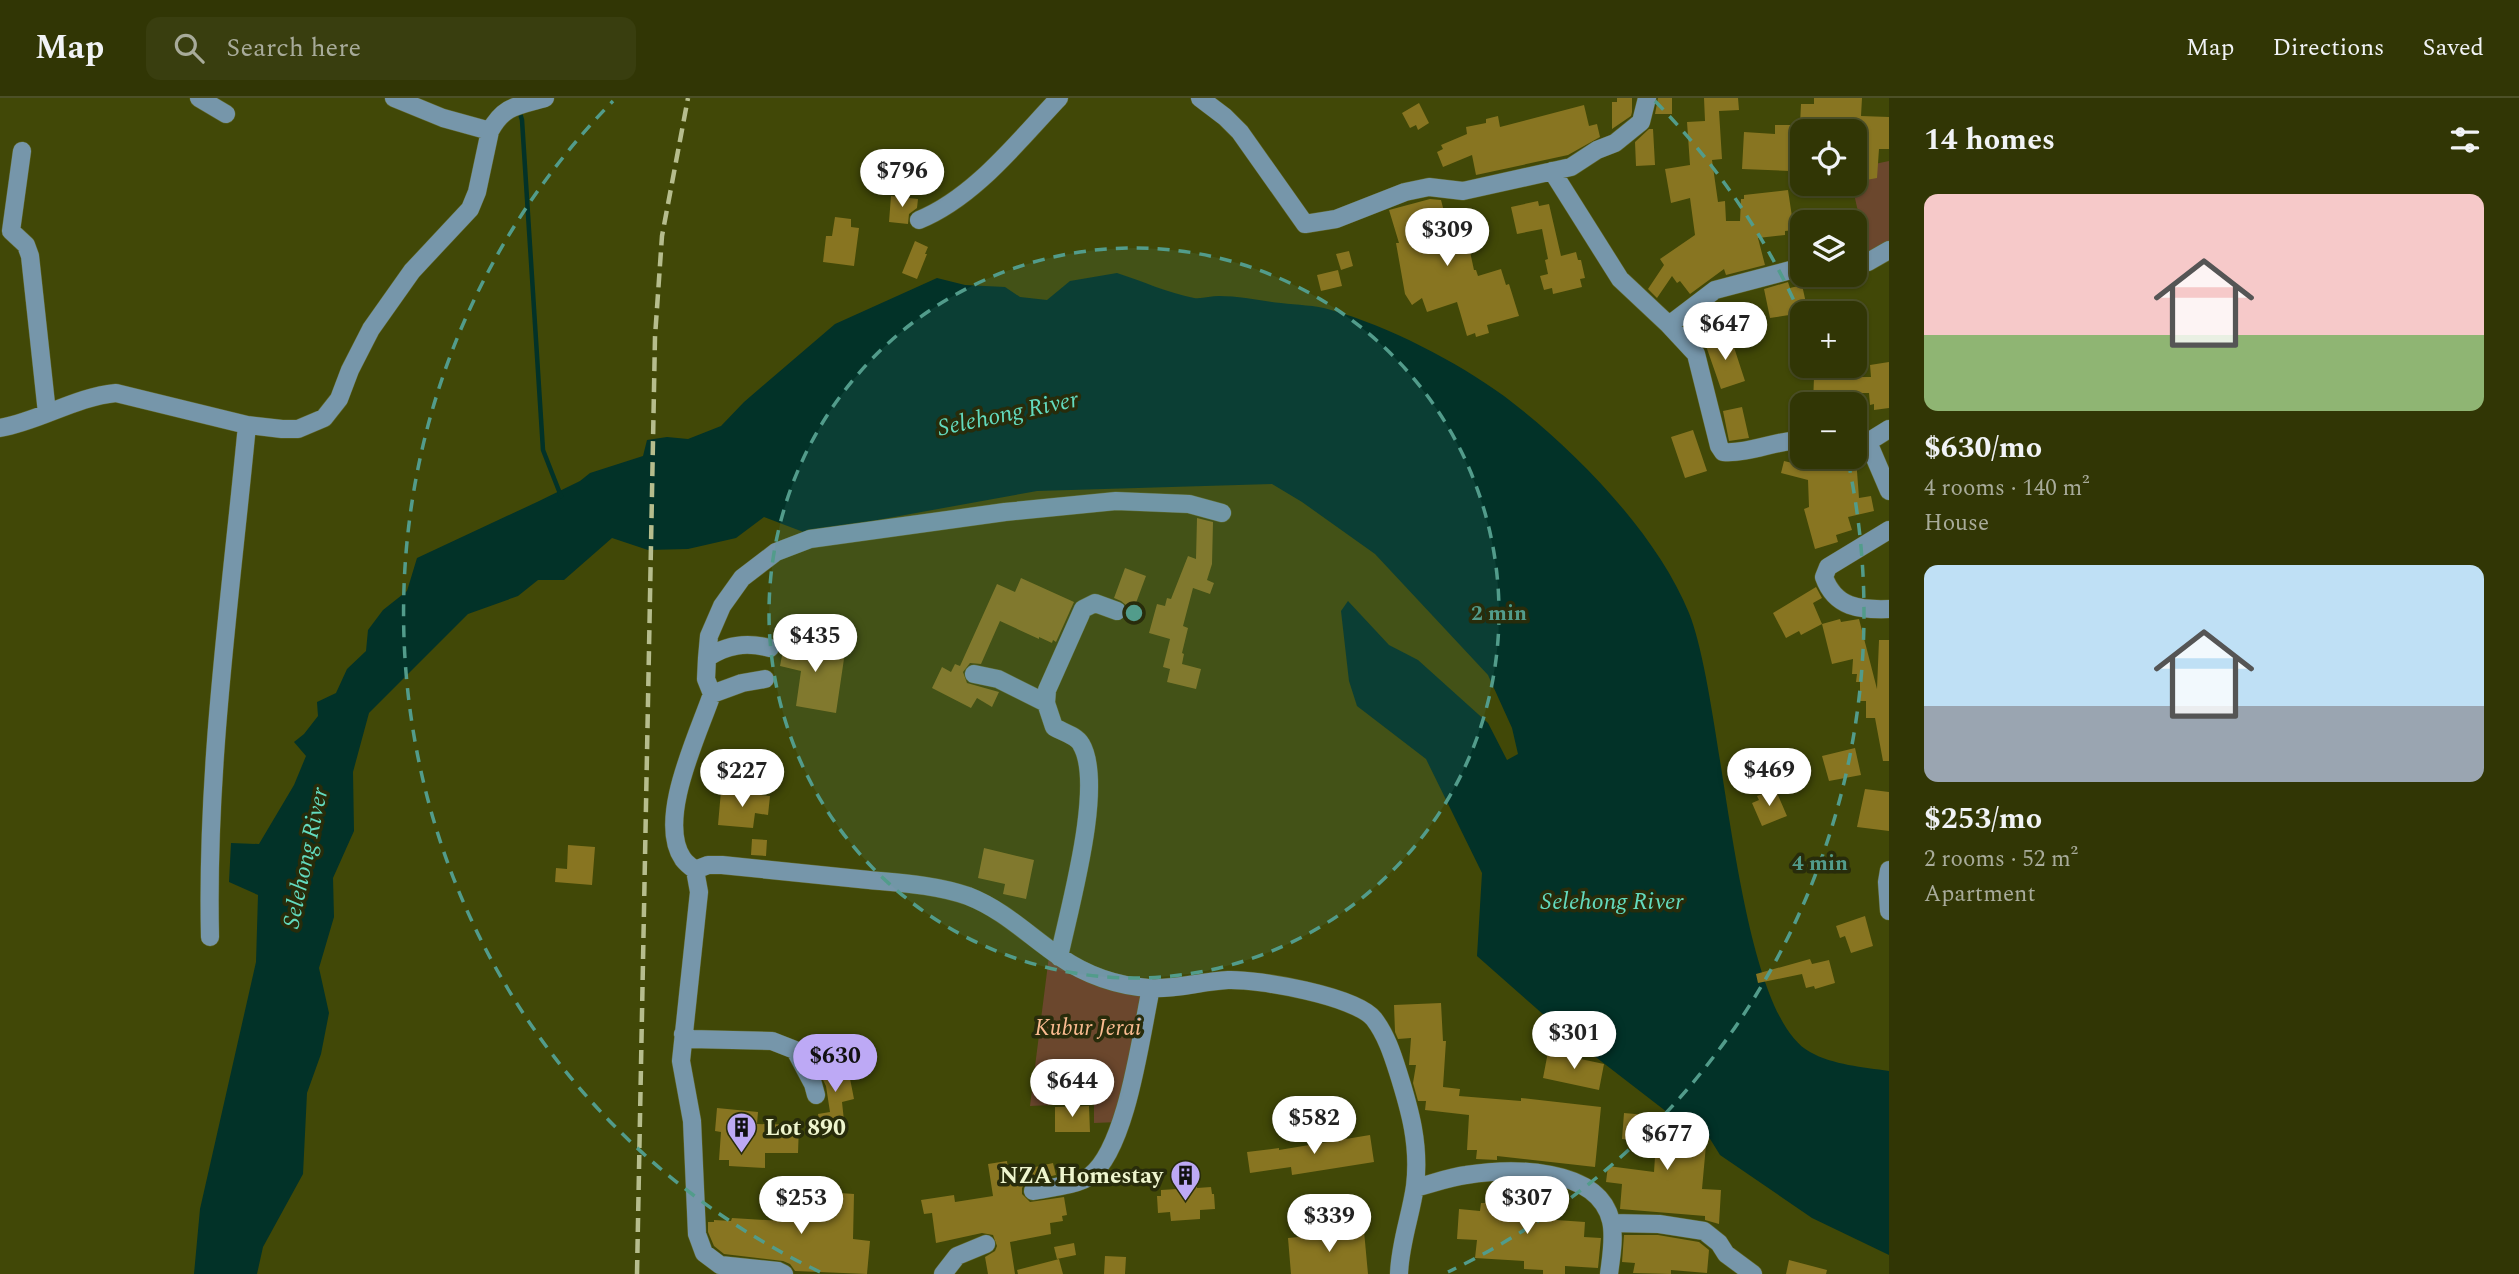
<!DOCTYPE html>
<html lang="en">
<head>
<meta charset="utf-8">
<style>
  :root { --surface:#313605; --page:#393e0f; --text:#f1f3f6; --muted:#a8ab9a; --line:#4c5027; --accent:#bda9f5 }
  body { margin:0; font-family:Spectral,serif; background:var(--page); color:var(--text); height:100vh; display:flex; flex-direction:column; font-size:26px; white-space:nowrap }
  * { box-sizing:border-box; margin:0 }
  p { font-size:23px; color:var(--muted) }
  .icon { flex:none; width:38px; height:38px; fill:none; stroke:currentColor; stroke-width:2; stroke-linecap:round; stroke-linejoin:round }
  .map { position:relative; flex:1; overflow:hidden }
  .details { display:flex; flex-direction:column; background:var(--surface); width:630px }
  .details>* { flex:none }
  .fabs { position:absolute; left:1790px; top:21px; display:grid; gap:14px }
  .fabs a { display:grid; place-items:center; width:77px; height:77px; border-radius:14px; background:var(--surface); box-shadow:0 2px 5px #0004,0 0 0 2px var(--line); font-size:35px }
  .price { position:absolute; translate:-50% -60px; padding:0 16px; border-radius:24px; background:#fff; color:#222; font-size:23px; line-height:46px; filter:drop-shadow(0 2px 4px #0008) }
  .price::after { content:''; position:absolute; left:50%; top:42px; width:21px; height:16px; margin-left:-10px; background:inherit; clip-path:polygon(0 0,100% 0,50% 100%) }
  .price.current { background:var(--accent); color:#111 }
  ul { padding:0; list-style:none }
  li { display:grid; align-content:center; gap:14px; height:371px; padding:0 35px }
  li span { display:grid; place-items:center; height:217px; border-radius:14px; color:#555 }
  li>.icon { margin-inline-start:auto }
  span .icon { width:126px; height:126px; fill:#fffc; stroke-width:1 }
  li b { font-size:30px }
  h2 { display:flex; justify-content:space-between; align-items:center; height:84px; padding:0 35px; font-size:30px }
  header { display:flex; align-items:center; gap:42px; box-sizing:border-box; height:98px; padding:0 35px; background:var(--surface); border-bottom:2px solid var(--line) }
  header strong { font-size:33px }
  nav { display:flex; gap:38px; margin-inline-start:auto; font-size:24px }
  .search { width:490px; height:63px; background:var(--page); display:flex; align-items:center; gap:18px; box-sizing:border-box; padding:0 24px; border-radius:14px; color:var(--muted); font-size:26px }
  main { display:flex; flex:1; min-height:0 }
  .map>svg:first-child { display:block }
  .green { fill:#6b472d }
  .water { fill:#023228 }
  .lines { fill:none; stroke-linecap:round; stroke-linejoin:round }
  .stream { stroke:#023228; stroke-width:4.5 }
  .building { fill:#887521 }
  .minor-casing { stroke:#60672b; stroke-width:19 }
  .minor { stroke:#7696aa; stroke-width:18 }
  .rail { stroke:#b6bd8d; stroke-width:4.5; stroke-dasharray:14 7; stroke-linecap:butt }
  .ring { fill:none; stroke:#529c8b; stroke-width:3.5; stroke-dasharray:12 9 }
  .labels { text-anchor:middle; dominant-baseline:central; stroke-width:7; stroke-linejoin:round; paint-order:stroke }
  .park-label { font-size:23px; font-style:italic; fill:#fabb90; stroke:#282c0b }
  .poi-label { font-size:23px; font-weight:bold; fill:#eef5ce; stroke:#282c0b; text-anchor:start }
  .water-label { font-size:24px; font-style:italic; fill:#63dbbf; stroke:#282c0b }
  .centre { fill:#529c8b; stroke:#282c0b; stroke-width:3.5 }
  .ring-label { font-size:21px; text-anchor:middle; font-weight:bold; fill:#529c8b; stroke:#282c0b; stroke-width:7; stroke-linejoin:round; paint-order:stroke }
</style>
</head>
<body>
<header>
<strong>Map</strong>
<div class="search"><svg class="icon" aria-label="search" viewBox="0 0 24 24"><circle cx="10" cy="10" r="6"/><path d="M15 15l6 6"/></svg>Search here</div>
<nav><a>Map</a><a>Directions</a><a>Saved</a></nav>
</header>
<main>
<div class="map">
<svg width="1889" height="1176" viewBox="0 0 1889 1176">
  <rect width="100%" height="100%" fill="#414807"/>
  <!-- green -->
  <path class="green" d="M1889,63V146L1868,158L1852,87L1863,84L1860,69Z
    M1049,858L1144,895L1119,1024L1094,1025V1005L1030,1008Z"/>
  <!-- water -->
  <path class="water" d="M1117,175C1142,183 1168,195 1194,200C1202,201 1211,198 1219,198C1240,198 1261,203 1281,205C1297,207 1315,207 1331,212C1388,228 1456,263 1504,298C1573,350 1656,434 1689,515C1725,604 1734,913 1810,954C1833,967 1863,969 1889,973V1157L1812,1120L1720,1057L1707,1036L1685,1028L1562,933L1477,858L1482,775L1426,661L1357,608L1349,583L1341,513L1348,503L1389,547L1418,562L1488,625L1507,662L1518,656L1512,630L1488,577L1375,456L1302,404L1272,386L1037,393L806,435L764,419L736,440L688,451L648,452L612,440L564,482H538L518,498L468,516L369,615L353,674L354,733L333,780L334,819L319,870L329,915L321,956L307,995L303,1076L263,1149L257,1176H194L200,1111L256,864L258,797L229,784L231,745L259,746L294,687L306,658L294,644L304,636L318,618L317,604L336,595L347,571L366,553L368,532L383,512L407,493L417,460L537,404L580,383L590,375L643,358L647,342L667,339L688,341L721,328L744,304L835,226L937,180L965,187L1005,189L1020,199L1047,202L1070,183Z"/>
  <g class="lines">
    <!-- stream -->
    <path class="stream" d="M519,12L522,22L543,352L561,398"/>
  </g>
  <!-- building -->
  <path class="building" d="M1617,0H1632V14L1631,18L1612,31V4H1617Z
    M1658,0H1672V16H1655Z
    M1704,0H1738L1739,12L1719,13L1722,61L1712,62L1718,104L1725,103L1726,123H1740L1741,101H1744V97L1788,92L1794,132L1785,133V137L1758,140L1765,167L1726,177L1724,171L1690,196L1680,183L1677,185L1672,178L1657,200L1648,191L1664,167L1660,161L1695,137L1690,100L1671,105L1665,71L1690,67L1687,24L1705,23Z
    M1814,0H1862L1861,18L1889,19V51H1879L1877,80L1855,84V33H1802V55H1791L1790,73L1742,71L1744,34L1775,36V27H1800L1801,6H1814Z
    M1419,5L1429,25L1418,32L1416,27L1410,30L1402,15Z
    M1584,7L1589,28L1597,26L1600,39L1568,57L1476,77L1472,57L1443,69L1437,54L1443,51L1441,47L1467,36L1466,29L1486,25V21L1498,18L1500,29Z
    M1649,31H1653L1655,67L1636,68L1635,44Z
    M891,98L918,101L917,110L909,116L908,126L889,124Z
    M1430,101L1441,102L1448,129L1464,126L1474,172H1476L1478,178L1501,171L1506,187L1509,186L1519,218L1487,227L1489,235L1476,239L1475,235L1467,238L1457,204L1427,214L1422,200L1412,207L1405,196L1396,145H1399L1389,112Z
    M1538,103L1539,108L1549,106L1561,158L1576,154L1578,162H1581L1585,180L1580,181L1582,189L1553,196L1552,190L1544,192L1540,178L1548,176L1545,162L1548,161L1542,131L1517,136L1511,109Z
    M835,119L851,121V129L859,130L854,168L823,164L826,138H832Z
    M915,143L928,149L925,156H927L917,181L902,175Z
    M1349,153L1353,168L1341,172L1336,156Z
    M1338,172L1342,188L1321,193L1317,177Z
    M1788,184L1790,190L1802,187L1808,214L1770,220L1764,191Z
    M1730,237L1745,283L1721,291L1705,245Z
    M1889,264V310L1874,312V306L1870,307L1869,295H1844V306H1813L1814,279H1871L1870,267Z
    M1742,309L1749,340L1729,343L1723,313Z
    M1693,332L1707,373L1685,380L1671,339Z
    M1808,359H1828V362L1856,360L1859,400L1871,398L1874,413L1848,419L1852,432L1836,437L1838,444L1815,451L1804,411L1809,409L1808,382L1781,375L1784,363L1809,369Z
    M1197,420L1213,424L1212,466L1207,482L1214,485L1210,496L1193,490L1183,528L1188,530L1182,555L1184,556L1182,566L1201,571L1196,591L1167,584L1170,571L1163,569L1170,541L1149,535L1157,506L1165,508L1167,500L1171,501L1188,458L1196,461Z
    M1125,470L1146,478L1133,513L1121,503L1114,500Z
    M1021,480L1074,504L1056,544L1053,542L1052,545L1039,539V541L1000,523L981,566L970,565L963,574L967,585L999,594L992,609L977,600L971,610L932,590L942,569L951,574L955,566L960,568L997,486L1015,494Z
    M1816,489L1822,500L1813,505L1822,526L1840,521L1841,524L1859,521L1877,591L1879,542H1889V663H1883L1875,620H1866V603H1860V584H1856L1857,576H1852L1853,561L1832,566L1822,526L1801,537L1799,533L1786,540L1773,515Z
    M785,542L845,554L836,615L796,608L801,573L780,568Z
    M1855,650L1861,677L1829,683L1822,658Z
    M1865,691L1889,694V733L1857,729Z
    M721,693L770,698L768,717L755,715L753,730L718,727Z
    M1770,693L1772,697L1777,695L1787,718L1762,728L1752,705L1759,702L1757,698Z
    M752,741L767,742L766,758L751,757Z
    M568,747L595,749L592,787L555,784L556,770L567,771Z
    M984,750L1034,762L1026,801L1003,796L1005,786L978,780Z
    M1865,818L1873,848L1851,855L1845,838L1840,840L1836,828Z
    M1810,861L1812,866L1829,862L1835,885L1815,891L1814,888L1806,890L1802,876L1758,885L1756,876Z
    M1441,905L1443,943H1446L1443,989L1460,991L1459,998L1521,1003V1000L1601,1009L1595,1069L1497,1058V1062L1476,1061L1477,1052H1467L1469,1017L1425,1012L1426,1003H1418L1413,985L1416,967H1409L1411,940L1398,941L1395,934L1394,907Z
    M1548,954L1604,966L1599,992L1543,980Z
    M846,960L854,1001L842,1004L845,1032L821,1035L818,1016L830,1014L826,988L815,966Z
    M1089,1008L1090,1034H1055V1009Z
    M717,1010L758,1014L757,1026L799,1027L798,1055H765V1070L729,1068V1062H719L721,1034L715,1033Z
    M1624,1015L1668,1019L1666,1033L1707,1036L1702,1091L1721,1092L1719,1126L1705,1122V1118L1620,1111L1622,1086L1606,1084L1608,1068L1654,1074L1656,1044L1622,1041Z
    M1370,1037L1374,1064L1292,1077L1291,1069L1250,1075L1247,1054L1279,1050V1052Z
    M1007,1063L1008,1071L1017,1069L1018,1073L1053,1065L1056,1077L1026,1084L1022,1090V1096L1030,1104L1064,1099L1067,1117L1062,1118L1063,1123L1050,1125L1051,1136L1010,1144L1015,1176H988L985,1159L995,1153L997,1148L993,1137L982,1135L936,1145L932,1115L924,1116L921,1102L954,1097L955,1104L993,1098L988,1066Z
    M1197,1086V1090L1211,1089L1212,1096H1214L1215,1111L1200,1112V1121L1171,1123L1170,1114L1158,1115L1157,1098H1161V1092L1177,1091V1087Z
    M826,1087L840,1088V1095L854,1096L853,1141L870,1143L867,1176L795,1173L790,1166L783,1163L724,1156L714,1148L708,1134V1124H714V1122L731,1123L732,1120L798,1124V1098H812V1093H826Z
    M1486,1093L1518,1095V1108L1523,1109L1522,1113L1557,1115L1556,1122L1585,1124L1584,1139L1601,1140L1598,1170L1565,1168V1176H1543V1172L1524,1171V1163L1475,1160L1477,1142L1457,1141L1459,1111L1480,1113L1481,1105H1485Z
    M1364,1133L1368,1176H1291L1288,1140Z
    M1624,1137H1658L1699,1144L1709,1152L1707,1175L1671,1172V1176L1633,1175L1635,1165L1622,1164Z
    M1074,1145L1076,1157L1057,1161L1054,1149Z
    M1105,1158L1126,1159L1125,1176H1104Z
    M1059,1161L1063,1176H1018L1017,1172Z
    M1789,1162L1827,1172L1826,1176H1786Z"/>
  <g class="lines">
    <defs>
      <path id="minor" d="M199,0L226,16
        M394,0L443,20L490,33
        M1200,0L1225,19L1240,34L1305,126L1336,121L1405,94L1429,89L1463,93L1571,69L1597,52L1615,45L1641,24L1647,0
        M22,53L11,133L26,147L30,158L47,315
        M1552,73L1620,181L1669,227L1715,192L1802,169
        M919,122C975,99 1018,43 1059,0
        M1855,164H1868L1889,152
        M1669,227L1696,256L1719,348L1723,354C1750,356 1776,342 1802,342
        M0,330C40,323 75,299 116,295L247,327L282,331H298L324,320L339,301L350,272L371,231L412,173L470,111L477,94L490,33C504,7 518,8 545,0
        M1889,331L1868,344L1889,393
        M1889,432L1828,469L1824,479C1835,510 1860,512 1889,511
        M770,550C747,544 727,546 707,560L706,581L712,596C698,637 656,722 683,761C686,765 691,769 695,772L708,767H722C771,772 820,777 869,782C902,785 937,787 968,798C1004,812 1029,838 1060,859C1086,877 1118,888 1149,890C1175,892 1203,883 1228,882C1258,881 1356,898 1374,921C1386,937 1392,955 1398,974C1410,1012 1420,1047 1415,1088C1411,1117 1400,1145 1399,1176
        M707,560L709,538L722,508L742,480L776,454L810,441L1005,414L1116,403L1189,406L1222,415
        M974,576L998,581L1046,605
        M712,596L742,585L765,581
        M695,772L699,794L681,963L692,1023L697,1136L704,1155L720,1167L778,1173L784,1176
        M1889,772L1887,784L1889,813
        M210,839C206,668 231,496 247,327
        M1059,859C1069,811 1105,686 1081,646C1076,637 1062,634 1054,629L1046,605L1047,592L1083,511L1095,505L1117,513
        M683,936L691,941L772,943L795,952L813,986L816,997
        M1415,1090C1432,1086 1449,1079 1466,1077C1510,1070 1598,1068 1611,1123C1615,1139 1611,1160 1609,1176
        M1033,1093C1047,1090 1079,1087 1090,1078C1127,1050 1141,936 1151,890
        M1612,1125L1659,1126L1704,1133L1719,1145L1726,1156L1753,1176
        M943,1176L957,1158L986,1146"/>
    </defs>
    <!-- minor casing -->
    <use href="#minor" class="minor-casing"/>
    <!-- minor -->
    <use href="#minor" class="minor"/>
    <!-- rail -->
    <path class="rail" d="M637,1176L655,239L662,138L688,0"/>
  </g>
  <!-- distance rings -->
  <circle cx="1134" cy="515" r="365" fill="#529c8b" fill-opacity=".12"/>
  <g class="ring">
    <circle cx="1134" cy="515" r="365"/>
    <path d="M820 1174A730 730 0 0 1 613 3M1655 3A730 730 0 0 1 1801 218M1848 363A730 730 0 0 1 1448 1174"/>
  </g>
  <!-- icons -->
  <defs>
    <symbol id="building-pin" viewBox="-11 -11 22 30"><path d="M0 17L-7.5 6A9.5 9.5 0 1 1 7.5 6Z" fill="#bda9f5" stroke="#282c0b"/><path d="M-4-6H4V6H1V3H-1V6H-4ZM-2.5-4.3h1.7v1.8h-1.7ZM.8-4.3h1.7v1.8H.8ZM-2.5-1h1.7V.8h-1.7ZM.8-1h1.7V.8H.8Z" fill="#111"/></symbol>
  </defs>
  <g fill-rule="evenodd">
    <use href="#building-pin" x="724" y="1012" width="35" height="47"/>
    <use href="#building-pin" x="1168" y="1060" width="35" height="47"/>
  </g>
  <g class="labels">
    <!-- park labels -->
    <g class="park-label">
      <text x="1088" y="930">Kubur Jerai</text>
    </g>
    <!-- poi labels -->
    <g class="poi-label">
      <text x="765" y="1030">Lot 890</text>
      <text x="1163" y="1078" text-anchor="end">NZA Homestay</text>
    </g>
    <!-- water labels -->
    <g class="water-label">
      <text transform="translate(1008 316) rotate(-12)">Selehong River</text>
      <text transform="translate(306 760) rotate(-78)">Selehong River</text>
      <text x="1612" y="804">Selehong River</text>
    </g>
  </g>
  <circle cx="1134" cy="515" r="10" class="centre"/>
  <g class="ring-label">
    <text x="1499" y="522">2 min</text>
    <text x="1820" y="772">4 min</text>
  </g>
</svg>
<div class="fabs">
<a><svg class="icon" aria-label="locate" viewBox="0 0 24 24"><circle cx="12" cy="12" r="6"/><path d="M12 2v4M12 18v4M2 12h4M18 12h4"/></svg></a>
<a><svg class="icon" aria-label="layers" viewBox="0 0 24 24"><path d="M12 4l9 5-9 5-9-5zM3 14l9 5 9-5"/></svg></a>
<a>+</a>
<a>−</a>
</div>
<b class="price" style="left:902px;top:111px">$796</b>
<b class="price" style="left:1447px;top:170px">$309</b>
<b class="price" style="left:1725px;top:264px">$647</b>
<b class="price" style="left:815px;top:576px">$435</b>
<b class="price" style="left:1769px;top:710px">$469</b>
<b class="price" style="left:742px;top:711px">$227</b>
<b class="price" style="left:1574px;top:973px">$301</b>
<b class="price current" style="left:835px;top:996px">$630</b>
<b class="price" style="left:1072px;top:1021px">$644</b>
<b class="price" style="left:1314px;top:1058px">$582</b>
<b class="price" style="left:1667px;top:1074px">$677</b>
<b class="price" style="left:801px;top:1138px">$253</b>
<b class="price" style="left:1527px;top:1138px">$307</b>
<b class="price" style="left:1329px;top:1156px">$339</b>
</div>
<section class="details">
<h2>14 homes<svg class="icon" aria-label="filters" viewBox="0 0 24 24"><path d="M4 7h16M4 17h16"/><circle cx="9" cy="7" r="2"/><circle cx="15" cy="17" r="2"/></svg></h2>
<ul>
<li><span style="background:linear-gradient(#f6c9c9 65%,#8fb573 0)"><svg class="icon" aria-label="home" viewBox="0 0 24 24"><path d="M3 11l9-7 9 7M6 9v11h12V9"/></svg></span><div><b>$630/mo</b><p>4 rooms · 140 m²</p><p>House</p></div></li>
<li><span style="background:linear-gradient(#bfe0f5 65%,#9aa5b1 0)"><svg class="icon" aria-label="home" viewBox="0 0 24 24"><path d="M3 11l9-7 9 7M6 9v11h12V9"/></svg></span><div><b>$253/mo</b><p>2 rooms · 52 m²</p><p>Apartment</p></div></li>
</ul>
</section>
</main>
</body>
</html>
